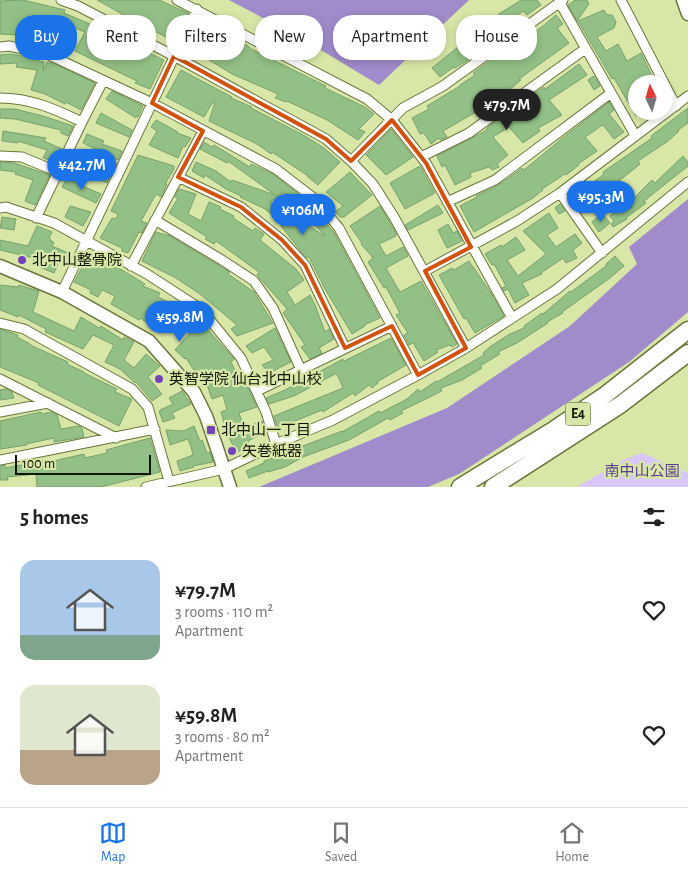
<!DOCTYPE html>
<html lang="en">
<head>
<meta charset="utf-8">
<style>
  :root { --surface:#fff; --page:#f6f6f6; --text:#202124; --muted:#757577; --line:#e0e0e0; --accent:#1a73e8 }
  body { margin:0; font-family:"Alegreya Sans","Noto Sans JP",sans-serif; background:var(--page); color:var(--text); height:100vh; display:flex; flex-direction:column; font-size:19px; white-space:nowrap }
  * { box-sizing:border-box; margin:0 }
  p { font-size:16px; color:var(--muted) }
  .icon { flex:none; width:28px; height:28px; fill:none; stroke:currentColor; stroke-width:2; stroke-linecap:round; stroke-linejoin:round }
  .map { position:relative; height:487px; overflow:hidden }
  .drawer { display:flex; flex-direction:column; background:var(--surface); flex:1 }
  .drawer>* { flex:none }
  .top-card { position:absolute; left:15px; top:15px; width:659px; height:45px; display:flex; gap:10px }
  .needle { width:32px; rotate:355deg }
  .buttons { position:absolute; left:628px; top:75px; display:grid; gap:10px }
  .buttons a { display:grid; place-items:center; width:45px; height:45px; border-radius:50%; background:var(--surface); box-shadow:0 2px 8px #0003; font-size:25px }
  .scale { position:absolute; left:15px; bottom:12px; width:136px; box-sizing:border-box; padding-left:5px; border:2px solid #101400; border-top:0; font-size:14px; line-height:18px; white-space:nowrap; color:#101400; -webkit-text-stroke:4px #d8e7a7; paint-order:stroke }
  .price { position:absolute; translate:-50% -42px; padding:0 11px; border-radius:18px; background:var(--accent); color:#fff; font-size:16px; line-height:32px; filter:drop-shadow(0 1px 2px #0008) }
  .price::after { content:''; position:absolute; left:50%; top:30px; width:15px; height:11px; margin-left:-8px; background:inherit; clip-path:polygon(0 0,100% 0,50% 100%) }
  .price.active { background:#222; color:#fff }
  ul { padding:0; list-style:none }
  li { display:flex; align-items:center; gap:15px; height:125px; padding:0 20px }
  li span { display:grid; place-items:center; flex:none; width:140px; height:100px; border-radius:15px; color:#555 }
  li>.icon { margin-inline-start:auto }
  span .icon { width:60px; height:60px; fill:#fffc; stroke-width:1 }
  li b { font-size:21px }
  h2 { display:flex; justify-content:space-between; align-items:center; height:60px; padding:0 20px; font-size:21px }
  .pill { padding:0 18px; border-radius:20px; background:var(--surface); box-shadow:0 2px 8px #0003; font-size:18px; line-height:45px }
  .pill.active { background:var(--accent); color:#fff }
  .menu { display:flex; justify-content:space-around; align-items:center; height:70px; border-top:1px solid var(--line); background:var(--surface); font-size:14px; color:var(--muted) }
  .menu a { display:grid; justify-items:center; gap:2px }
  .menu .active { color:var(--accent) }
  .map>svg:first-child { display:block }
  .green { fill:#d8c6fe }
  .forest { fill:#a08ccb }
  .building { fill:#93c086; stroke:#79a16e; fill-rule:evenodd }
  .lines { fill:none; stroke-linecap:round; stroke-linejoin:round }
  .street-casing { stroke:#69763a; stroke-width:11 }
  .secondary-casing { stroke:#69763a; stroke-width:15 }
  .highway-casing { stroke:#69763a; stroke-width:19 }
  .street { stroke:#fff; stroke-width:9 }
  .secondary { stroke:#fff; stroke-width:12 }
  .highway { stroke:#fff; stroke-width:16 }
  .marked { fill:none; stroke:#d2520b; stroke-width:4; stroke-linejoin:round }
  .poi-dot { fill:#7342b9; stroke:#d8e7a7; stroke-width:2 }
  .labels { text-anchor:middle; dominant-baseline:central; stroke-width:4.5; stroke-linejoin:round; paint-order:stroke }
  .shield { fill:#d8e7a7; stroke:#4c5332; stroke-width:1 }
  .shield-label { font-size:14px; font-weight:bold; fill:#101400 }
  .poi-label { font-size:15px; fill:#101400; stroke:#d8e7a7; text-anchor:start }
  .park-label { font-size:15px; fill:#5d408d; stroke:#d8e7a7 }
</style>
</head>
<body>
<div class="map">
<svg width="688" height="487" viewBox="0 0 688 487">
  <rect width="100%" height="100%" fill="#d8e7a7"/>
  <!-- green -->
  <path class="green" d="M642,453L688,473V487H577L625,459Z"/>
  <!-- forest -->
  <path class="forest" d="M229,0H469L379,85L301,38Z
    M688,199V312L629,362L459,474L428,487H259L447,408L570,326L637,264L629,247Z"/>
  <!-- building -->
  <path class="building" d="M23,0L65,10L64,13L106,31L105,33L125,41L164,60L150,89L135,83L137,81L75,51L85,32L67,25L68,22L52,18L48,41L33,38L34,36L0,34V1Z
    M97,0H159L188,13L174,41L144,26L145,24L122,14Z
    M521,0H537L541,5L527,15L523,11L507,24L506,22L464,55L468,60L455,68L454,67L440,77L432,68L499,14Z
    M575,0H587L589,4L577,21L568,5Z
    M604,10L607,15H612L616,22L614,28L597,37L606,51L618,44L627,61L641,53L654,80L648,84H636V116L614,78L612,79L578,21Z
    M556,15L563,24L557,28L569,43L519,79L521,80L509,90L482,106L483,108L443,131L447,137L440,140L439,138L431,144L424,133L420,134L412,118L429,109L427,106L460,86V85L475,75L473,73L523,37L526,40Z
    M202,25L240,42L241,41L253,50L272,58L271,59L326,86L325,88L365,107L374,114L359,129L365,132L358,140L327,120L287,101L286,102L275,98L278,94L232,74L206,58L205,59L192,52L201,36L197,34Z
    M9,54L35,58V60L44,62L43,71L47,62L52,63L95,83L81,110L66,102L65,104L45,94L31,90L37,70L16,67L17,63L0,64V55Z
    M579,64L587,75L549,100L562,115L538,128L540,131L523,143L509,127L493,137L508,155L497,164L499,167L492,170L489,167L470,173L471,177L455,185L445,165L442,167L437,156L487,130L486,129L489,126L544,87L545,89Z
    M181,70L232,97L231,98L252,107L251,108L305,136L324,148L340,162L318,185L308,177V176L272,152L271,154L257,144L209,121L215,102H213L204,117L166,97Z
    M594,76L600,86L594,90L588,80Z
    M112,91L143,106L138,117L136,116V118L106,99Z
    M609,102L614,110L609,114L624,132L614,139L603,125L585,137L597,151L578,164L579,165L566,175L565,174L542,189L543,190L533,198L474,232L460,206L477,197L476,196L499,185L522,168L524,170L565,136Z
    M688,108V123L678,130L679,131L668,141L638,161L640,164L624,177L611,187L591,198L594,202L580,210L574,200L588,188L587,187L604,174L603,172L652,138L651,136Z
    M0,109H15L43,116L73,126L68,136L61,133V130L15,119L0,118Z
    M101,113L132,130L129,137L96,123Z
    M156,120L178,132L177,133L191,138L185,147L183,146L178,158L149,145L157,131L151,127Z
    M391,129L413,157L386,175L366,155Z
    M3,131L46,138L44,141L62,149L58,157L53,155L50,160L43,158L47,150L18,141V143L2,141Z
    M87,134L104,141L102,144L122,151L118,160L83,143Z
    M204,142L212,147L214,145L250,167L251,164L273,174L297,193L308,205L310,203L312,205L325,221L324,222L334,232L380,318L364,325L365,326L352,334L325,289L309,257L307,258L303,254L281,226L282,223L265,209L240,197L241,196L226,189L205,175L204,178L192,171L196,162L216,171L231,182L232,180L275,195L228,161L227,163L200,149ZM282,193L285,195L287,193L325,236L270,202Z
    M138,155L174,166V169L165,184H167L161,197L156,194L141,221L147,223L142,233L139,232L128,253L122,251V248L100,238L112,218L116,219L118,214L111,211Z
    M77,156L97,165L98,163L113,169L107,183L72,166Z
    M683,156L688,162V166L644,201L646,203L626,218L627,219L613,227L611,224L614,221L610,216L620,209L622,212L639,193L652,180L655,183Z
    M0,162L14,163L50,175L35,205L25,201L33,180L15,174L16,172L0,170Z
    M420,166L435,193L405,209L390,183Z
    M350,172L372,195L344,217H340L335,212L343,206L326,192Z
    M67,179L101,194L96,203L62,187Z
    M179,189L196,194L188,214L201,221L209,202L221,207L220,209L234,216L233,218L253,231L255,228L264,234L260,240L296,269L304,280L287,292L295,305L310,295L315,305L325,332L329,329L334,339L319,348L322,353L310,359L301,347L305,345L283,313L287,309L257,275L259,272L216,241L214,244L205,239L207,237L169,213L178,198L175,197Z
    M560,204L565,211L559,214L555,208Z
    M438,205L443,213L408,230L405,225Z
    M70,206L91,212L83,226L65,217Z
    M380,206L396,233V236L379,244L386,256L403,247L408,256L386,268L400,292L421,281L457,344L452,347L450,345L436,350L438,352L424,361L413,343L409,345L404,335L408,333L396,315L400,313L386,287L384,288L368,262L373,258L361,244L362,243L350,226Z
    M549,213L558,228L547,235L556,247L575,234L582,243L573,250L577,258L566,263L563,258L541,273L542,274L522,283L529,295L515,303L508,289L504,291L502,288L506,286L494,264L492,265L485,254L501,245L502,247L516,237L525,250L507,260L518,276L546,254L523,231Z
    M602,213L610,223L599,232L592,222Z
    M2,217L16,219L14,230L0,228Z
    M448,224L453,233L457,231L462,241L447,248L438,230Z
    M37,226L52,232L49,238L54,243L52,246L73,255L67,260L61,257L54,273L32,264L34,258L0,250V240L28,246Z
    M156,232L170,236L230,272L228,274L254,292L273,323L237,336L231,329L237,325L200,294L176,278L142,261Z
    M89,255L98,259L97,260L122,270L145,284L143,286L160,293L158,297L189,312L203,322L202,323L234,359L231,362L242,384L245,382L257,407L239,413L244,428L262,421L266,431L257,433L258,436L248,441L250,447L236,452L227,433L221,412L227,410L223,395L212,399L206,382L203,384L186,358L185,359L175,350L191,332L184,327L185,324L166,314L158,330L140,318L139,320L111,304L115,296L102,290L98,297L90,293L91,290L74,282Z
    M615,256L624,266L610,278L562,312L563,313L547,322L548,323L517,343L498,352L500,354L480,366L482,368L462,380L441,388L442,391L401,411L403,413L390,420L388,418L349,440L303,457L285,467L268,472V471L249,478L246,471L264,463V461L342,431V432L379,411L380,413L407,399L418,389L420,392L436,381L437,382L484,355L483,353L491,346L510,334L524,328V326L542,313L543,314L570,291L571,292L606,266V264Z
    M469,261L491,293L504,316L475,333L466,318L464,319L439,275L452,268L454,270Z
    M0,285L18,287L19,285L39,291L33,312L74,331L81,317L99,328L101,326L123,340L124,337L134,342L124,360L134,368L146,354L160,366L148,377L162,394L152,401L136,382L135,383L120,369L105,362L114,345L93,335L83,349L45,332L46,329L19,315L18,317L0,310Z
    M275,328L291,362L269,373L262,365L273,360L264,347L252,353L246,346Z
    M0,329L18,335L17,337L30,344V345L68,362L67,364L84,372V373L117,389L115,392L132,399L119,426L38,385L39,383L0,367Z
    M391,338L406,365L377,382L378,383L372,388L369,385L355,396L353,393L323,412L322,410L278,428L274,416L343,388L337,374H335L294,396L269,404L266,398L285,390L343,359L344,361Z
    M6,389L12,392L14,398L0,400V390Z
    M182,391L191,404L172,413L175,418L163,422L159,411L161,412L160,410L173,404L169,398Z
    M41,412L42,414L51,412L57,415L61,429L79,426L82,428L84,437L54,442V438L26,444L27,445L0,449V421Z
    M194,426L200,441L202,440L207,453L210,452L213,462L193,466L194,467L180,471L177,461L193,455L191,447L188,439L170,445L166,430L184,431Z
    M150,438L160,472L101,487H37L36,474L7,477L8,480H0V466L5,465V468L48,460L49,462L84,454L85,458L107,453L106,450Z"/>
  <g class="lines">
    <defs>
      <path id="street" d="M61,0L78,6L174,56L326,139L351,161L373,184L394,217L466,348
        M177,0L367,99L392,120L426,163L512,318
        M621,0L676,106
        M560,3L635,135
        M0,47L9,46L47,54L152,103L276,169L315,199L339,228L418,375
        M0,98C30,98 55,109 82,122
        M0,156L22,157L58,172
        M421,157L469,133L585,49
        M351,161L403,108L443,86L563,0
        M178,177L241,207L282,240L305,265L345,348
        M560,193L602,253
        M447,202L495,180L611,93
        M0,208L6,207L54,223L147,274L201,309L241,358L266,412L276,444
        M36,218L82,122L103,81
        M155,220L222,260L254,281L273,308L301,370
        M131,266L203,131
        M425,271L517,221L560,193L688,96
        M62,292L197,9
        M0,323L24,329L132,389L148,407L169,481
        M0,379L116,438
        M257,391L392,326
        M0,412L48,403
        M0,460L155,429
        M146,487L224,469L276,444L333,420L418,375L466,348L557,289L688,182"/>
      <path id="secondary" d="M683,0L688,14
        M0,266L62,292L149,341L194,392L206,416L230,487"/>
      <path id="highway" d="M460,487L555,429L604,396L688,330
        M493,487L620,405L688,353"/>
    </defs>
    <!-- street casing -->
    <use href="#street" class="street-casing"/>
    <!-- secondary casing -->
    <use href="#secondary" class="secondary-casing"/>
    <!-- highway casing -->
    <use href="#highway" class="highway-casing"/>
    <!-- street -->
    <use href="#street" class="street"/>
    <!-- secondary -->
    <use href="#secondary" class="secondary"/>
    <!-- highway -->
    <use href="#highway" class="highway"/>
  </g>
  <!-- marked area -->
  <path class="marked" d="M174,56L326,139L351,161L392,120L426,163L471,247L425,271L466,348L418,375L392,326L345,348L305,265L282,240L241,207L178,177L203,131L152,103Z"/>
  <!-- markers -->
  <g class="poi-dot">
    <circle cx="22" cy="260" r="5"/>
    <circle cx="159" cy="379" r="5"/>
    <rect x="206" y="425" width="10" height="10" rx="2.5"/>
    <circle cx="232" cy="451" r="5"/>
  </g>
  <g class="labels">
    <!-- shield labels -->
    <rect class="shield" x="565.5" y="402.5" width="25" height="23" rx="4"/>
    <g class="shield-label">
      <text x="578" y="414">E4</text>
    </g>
    <!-- poi labels -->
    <g class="poi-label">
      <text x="32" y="260">北中山整骨院</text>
      <text x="169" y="379">英智学院 仙台北中山校</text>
      <text x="221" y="430">北中山一丁目</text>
      <text x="242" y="451">矢巻紙器</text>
    </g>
    <!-- park labels -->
    <g class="park-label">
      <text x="642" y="471">南中山公園</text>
    </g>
  </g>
</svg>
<div class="buttons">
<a><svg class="needle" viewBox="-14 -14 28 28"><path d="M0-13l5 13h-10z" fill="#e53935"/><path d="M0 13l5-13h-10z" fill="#757577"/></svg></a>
</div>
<div class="scale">100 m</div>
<b class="price active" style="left:507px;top:131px">¥79.7M</b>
<b class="price" style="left:82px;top:191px">¥42.7M</b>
<b class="price" style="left:601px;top:223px">¥95.3M</b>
<b class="price" style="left:303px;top:236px">¥106M</b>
<b class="price" style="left:180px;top:343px">¥59.8M</b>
<div class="top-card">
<a class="pill active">Buy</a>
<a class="pill">Rent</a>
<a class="pill">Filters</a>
<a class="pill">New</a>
<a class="pill">Apartment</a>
<a class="pill">House</a>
</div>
</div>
<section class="drawer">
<h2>5 homes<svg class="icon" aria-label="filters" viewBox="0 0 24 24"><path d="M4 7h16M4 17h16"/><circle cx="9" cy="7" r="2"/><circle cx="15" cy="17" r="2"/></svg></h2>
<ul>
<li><span style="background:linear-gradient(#a9c7e8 75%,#7fa58c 0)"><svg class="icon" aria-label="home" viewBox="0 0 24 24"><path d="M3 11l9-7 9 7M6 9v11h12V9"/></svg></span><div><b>¥79.7M</b><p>3 rooms · 110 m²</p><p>Apartment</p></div><svg class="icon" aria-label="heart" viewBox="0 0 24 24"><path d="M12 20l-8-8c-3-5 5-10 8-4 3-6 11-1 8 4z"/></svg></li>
<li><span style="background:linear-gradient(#dfe7d0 65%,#b9a48a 0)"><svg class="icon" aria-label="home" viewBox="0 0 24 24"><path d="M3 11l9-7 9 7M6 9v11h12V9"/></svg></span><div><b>¥59.8M</b><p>3 rooms · 80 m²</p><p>Apartment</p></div><svg class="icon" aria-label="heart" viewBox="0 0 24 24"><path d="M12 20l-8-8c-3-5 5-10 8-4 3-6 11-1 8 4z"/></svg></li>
</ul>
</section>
<nav class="menu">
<a class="active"><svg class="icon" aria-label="map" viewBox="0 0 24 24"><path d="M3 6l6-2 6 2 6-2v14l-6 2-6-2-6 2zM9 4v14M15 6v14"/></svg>Map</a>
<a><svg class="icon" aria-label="saved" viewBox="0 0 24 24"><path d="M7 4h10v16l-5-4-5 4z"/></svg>Saved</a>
<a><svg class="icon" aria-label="home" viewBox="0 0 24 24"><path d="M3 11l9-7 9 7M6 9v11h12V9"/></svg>Home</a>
</nav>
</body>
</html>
